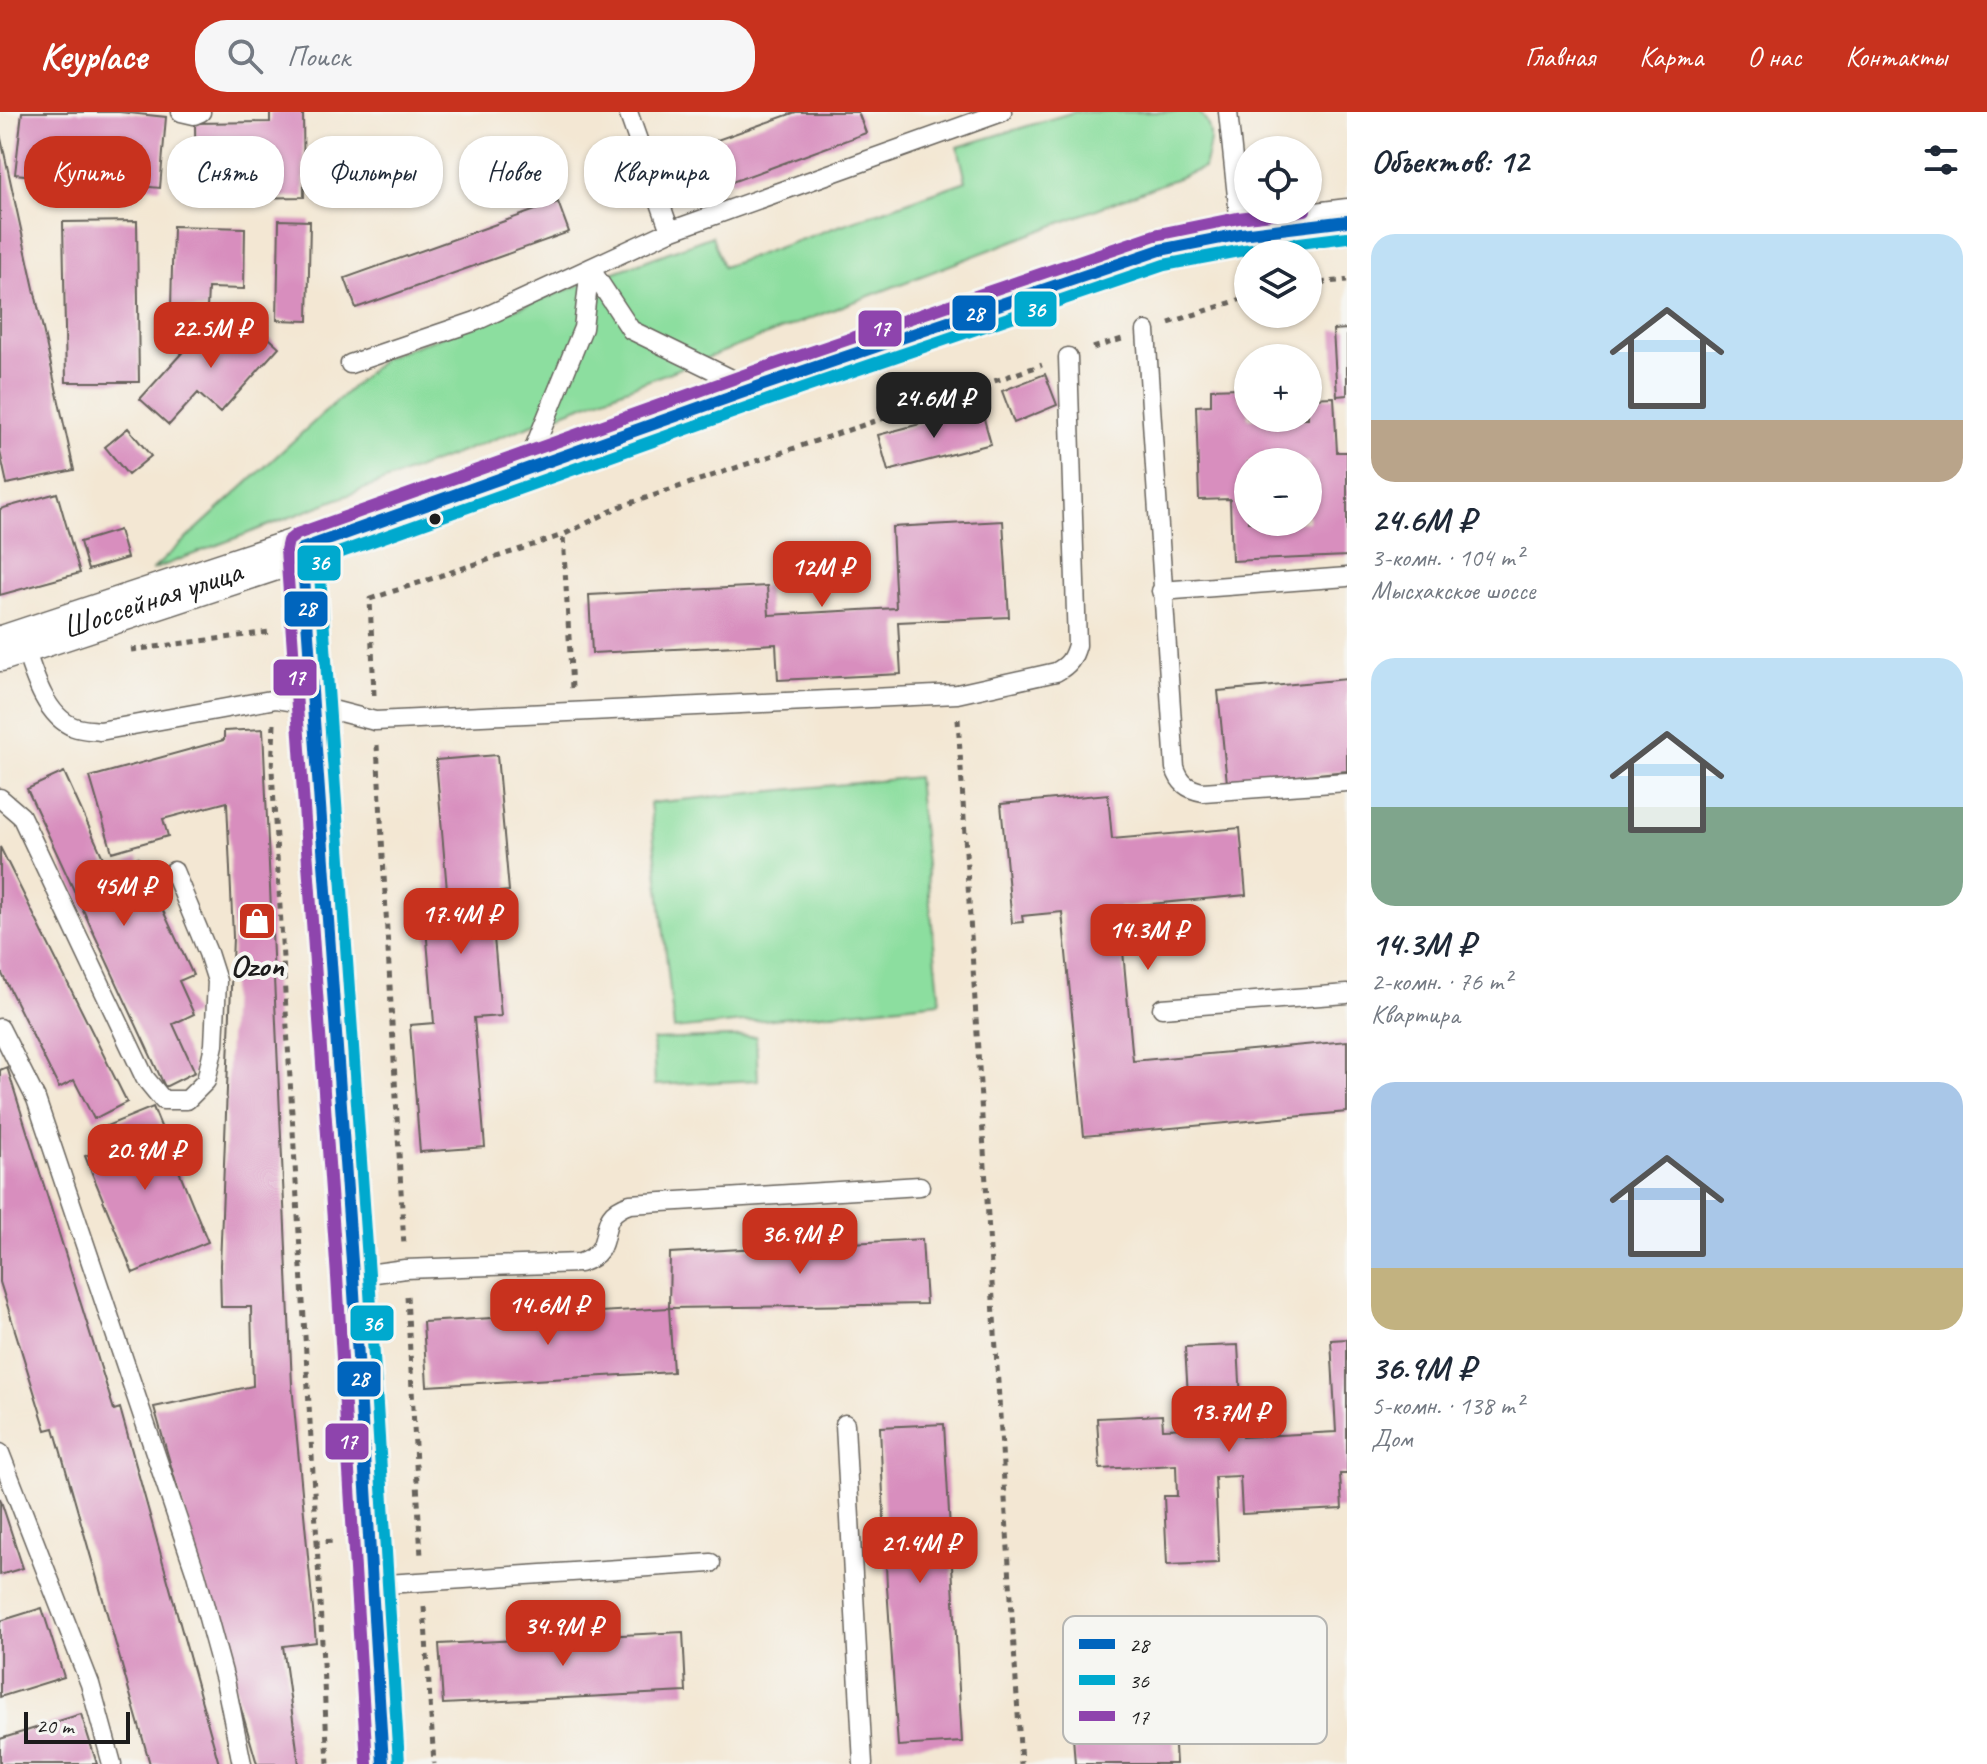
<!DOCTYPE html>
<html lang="ru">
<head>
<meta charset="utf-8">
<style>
  :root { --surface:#fff; --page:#f6f6f7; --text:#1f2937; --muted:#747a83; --accent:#c8321e }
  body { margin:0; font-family:Caveat,sans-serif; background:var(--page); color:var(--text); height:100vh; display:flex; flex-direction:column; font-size:30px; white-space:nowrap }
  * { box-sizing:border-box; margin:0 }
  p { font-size:26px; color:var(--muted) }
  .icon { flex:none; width:44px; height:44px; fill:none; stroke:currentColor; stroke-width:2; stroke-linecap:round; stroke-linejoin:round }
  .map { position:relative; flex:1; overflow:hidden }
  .side { display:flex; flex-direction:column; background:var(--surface); width:640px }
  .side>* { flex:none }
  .guide { position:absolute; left:24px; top:24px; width:760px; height:72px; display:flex; gap:16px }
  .tools { position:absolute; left:1234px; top:24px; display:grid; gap:16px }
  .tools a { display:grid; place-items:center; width:88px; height:88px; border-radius:50%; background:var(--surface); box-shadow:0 2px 6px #0004; font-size:40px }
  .scale { position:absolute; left:24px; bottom:20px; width:106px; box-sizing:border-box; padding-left:8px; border:4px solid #1c1c1c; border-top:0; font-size:22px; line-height:28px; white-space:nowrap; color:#1c1c1c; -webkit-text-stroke:6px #f6f6f2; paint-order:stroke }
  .price { position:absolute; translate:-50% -68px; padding:0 18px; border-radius:16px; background:var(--accent); color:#fff; font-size:26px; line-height:52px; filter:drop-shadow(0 2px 4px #0008) }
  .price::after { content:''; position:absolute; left:50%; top:48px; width:24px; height:18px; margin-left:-12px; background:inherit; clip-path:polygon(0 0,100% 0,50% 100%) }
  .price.active { background:#222; color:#fff }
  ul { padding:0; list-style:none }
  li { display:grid; align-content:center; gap:16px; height:424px; padding:0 24px }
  li span { display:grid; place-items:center; height:248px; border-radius:24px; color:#555 }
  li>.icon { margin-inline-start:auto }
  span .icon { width:144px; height:144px; fill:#fffc; stroke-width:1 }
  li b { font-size:34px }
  h2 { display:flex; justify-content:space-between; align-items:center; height:96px; padding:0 24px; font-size:34px }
  .chip { padding:0 28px; border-radius:32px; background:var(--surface); box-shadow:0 2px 6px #0004; font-size:28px; line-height:72px }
  .chip.active { background:var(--accent); color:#fff }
  header { display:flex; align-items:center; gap:48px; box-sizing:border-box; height:112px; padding:0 40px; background:var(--accent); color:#fff }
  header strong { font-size:38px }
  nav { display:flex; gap:44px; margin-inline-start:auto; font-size:28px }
  .search { width:560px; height:72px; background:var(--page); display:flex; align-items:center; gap:20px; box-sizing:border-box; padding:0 28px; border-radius:32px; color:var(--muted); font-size:30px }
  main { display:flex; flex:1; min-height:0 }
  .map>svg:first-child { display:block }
  .green { fill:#8cde9f; stroke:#547d5e; stroke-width:2 }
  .building { fill:#d88ebe; fill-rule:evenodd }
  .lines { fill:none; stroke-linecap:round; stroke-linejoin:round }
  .lane-casing { stroke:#67635c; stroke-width:21 }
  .street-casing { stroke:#67635c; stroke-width:39 }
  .secondary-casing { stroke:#67635c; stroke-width:47 }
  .path { stroke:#67635c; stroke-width:5; stroke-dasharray:6 6; stroke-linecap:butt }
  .lane { stroke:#fff; stroke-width:18 }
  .street { stroke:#fff; stroke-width:36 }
  .secondary { stroke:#fff; stroke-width:44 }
  .bus-1-casing { stroke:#f6f6f2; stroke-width:18 }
  .bus-2-casing { stroke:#f6f6f2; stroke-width:18 }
  .bus-3-casing { stroke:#f6f6f2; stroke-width:18 }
  .bus-1 { stroke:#0065bd; stroke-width:12 }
  .bus-2 { stroke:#00a9ce; stroke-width:12 }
  .bus-3 { stroke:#8e44ad; stroke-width:12 }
  .bus-dot { fill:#1c1c1c; stroke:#f6f6f2; stroke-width:3 }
  .labels { text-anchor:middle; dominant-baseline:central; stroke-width:8; stroke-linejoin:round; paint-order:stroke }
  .street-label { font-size:32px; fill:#1c1c1c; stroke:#f6f6f2 }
  .poi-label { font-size:32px; font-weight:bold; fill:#1c1c1c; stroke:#f6f6f2 }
  .key { fill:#f6f6f2; stroke:#b5b5b2; stroke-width:2 }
  .key-label { font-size:22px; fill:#1c1c1c }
  .line-badge { stroke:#f6f6f2; stroke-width:3 }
  .badge-label { font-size:22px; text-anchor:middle; font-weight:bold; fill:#fff }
</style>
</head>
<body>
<header>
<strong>Keyplace</strong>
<div class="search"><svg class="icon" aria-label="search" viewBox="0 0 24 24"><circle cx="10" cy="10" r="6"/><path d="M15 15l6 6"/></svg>Поиск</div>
<nav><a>Главная</a><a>Карта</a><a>О нас</a><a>Контакты</a></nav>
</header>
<main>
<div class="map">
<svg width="1347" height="1652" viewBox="0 0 1347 1652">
  <rect width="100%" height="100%" fill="#f6f6f2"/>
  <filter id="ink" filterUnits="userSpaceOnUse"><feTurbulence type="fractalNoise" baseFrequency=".0125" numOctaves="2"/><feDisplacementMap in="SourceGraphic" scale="16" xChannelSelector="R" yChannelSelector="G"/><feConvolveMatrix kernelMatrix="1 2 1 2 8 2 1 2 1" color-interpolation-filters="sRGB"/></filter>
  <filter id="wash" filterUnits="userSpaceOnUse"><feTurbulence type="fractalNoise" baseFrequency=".006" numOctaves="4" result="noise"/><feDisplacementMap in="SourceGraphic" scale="32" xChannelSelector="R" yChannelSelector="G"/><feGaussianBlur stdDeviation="1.8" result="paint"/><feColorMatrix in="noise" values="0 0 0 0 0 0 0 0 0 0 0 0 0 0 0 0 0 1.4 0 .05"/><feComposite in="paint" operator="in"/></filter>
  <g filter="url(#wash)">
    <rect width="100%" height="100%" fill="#f3e7d3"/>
    <!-- green -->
    <path class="green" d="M1074,0H1199C1217,19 1209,33 1204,56L152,458L385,245L712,124L723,155L966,69L958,35Z
      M917,665L940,890L674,917L650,691Z
      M756,924L758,968L655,973L653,928Z"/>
    <g id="blocks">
      <!-- building -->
      <path class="building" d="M22,0H119L166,5L160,76L15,62Z
        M270,0H303L304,85L196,87L195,11L270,10Z
        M796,0H858L866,21L732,70L717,28Z
        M0,22L74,358L7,372L0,340Z
        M558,90L569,120L356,196L345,166Z
        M279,108L310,109L308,209L277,208Z
        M137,109L139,270H66L63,110Z
        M173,114L245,116L244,177L208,176L207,197L171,196Z
        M241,201L279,235L220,301L198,281L169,313L140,287L200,221L213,233Z
        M1347,217V283L1337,284L1333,218Z
        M1045,262L1057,293L1014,311L1002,279Z
        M1239,276V288H1248V306H1308V286L1334,285L1337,340H1347V444L1232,449L1230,387L1199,388L1196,294L1211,293V277ZM1248,350H1308V410H1248Z
        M981,296L991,332L888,359L878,323Z
        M128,316L151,344L128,363L105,335Z
        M57,381L80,461L0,483V397Z
        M1003,409L1009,505L898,510L901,562L778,568L776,532L592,541L589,483L767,474L769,503L896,496L892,415Z
        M119,418L127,446L88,458L80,430Z
        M1347,567V659L1227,671L1218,579Z
        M263,617L292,1273L316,1530L283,1534L299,1652H257L154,1295L253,1274L251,1195H221L220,1153L233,825L227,690L163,707L168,724L112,740L90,665L224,628V619Z
        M497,643L509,779L490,781L501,904L474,906L485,1035L420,1040L410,913L434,911L424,792L448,790L436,648Z
        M64,660L109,759L138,745L193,863L179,869L194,902L173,912L195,960L165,975L27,677Z
        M1108,682L1112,727L1240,716L1246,783L1119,795L1133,949L1347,929V1000L1084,1024L1062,800L1022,804L1023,810L1012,811L1001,692Z
        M0,735L127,990L94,1007L74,968L59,976L0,858Z
        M7,955L114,1298L120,1296L219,1652H150L54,1316L46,1318L0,1170V958Z
        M153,995L208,1130L133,1161L85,1044L106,1036L99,1017Z
        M922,1127L926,1192L669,1196L670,1141Z
        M669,1196L673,1260L427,1274L423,1210Z
        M1347,1227V1362H1340L1342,1397L1242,1402L1240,1364L1215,1365L1219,1451L1167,1453L1164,1384H1177L1176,1353L1100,1357L1097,1306L1162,1303L1163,1317L1190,1316L1185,1235L1238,1233L1243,1325L1336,1320L1331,1228Z
        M944,1312L962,1630L898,1634L887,1475L880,1315Z
        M0,1386L23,1456L0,1463Z
        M42,1496L64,1565L0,1585V1509Z
        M683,1520L686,1580L443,1592L439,1532Z
        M81,1602L97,1652H0V1627Z
        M1174,1619L1176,1652H1075L1073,1625Z"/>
    </g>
  </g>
  <g filter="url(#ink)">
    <use href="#blocks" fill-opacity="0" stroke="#67635c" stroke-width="2"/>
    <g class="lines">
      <defs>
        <path id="lane" d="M181,0L194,3L201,0
          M628,0L670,119L1002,0
          M1228,0L1241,122
          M1146,219L1175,656C1180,671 1187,677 1203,680L1347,670
          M350,252L476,209L670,119
          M528,351L583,216L590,156L631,218L744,273
          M1161,479L1347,465
          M23,530C32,557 44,604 74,615C82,618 92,618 100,619L276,587L313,593L375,609L957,582L1056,560C1069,553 1073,547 1077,533L1068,245
          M0,686L21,704L145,966L163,988H187L206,969L214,933L217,869L208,841L174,759
          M1162,896L1347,882
          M0,916L36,987L196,1462L225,1568L242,1652
          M353,1164L405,1157L580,1151C622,1137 589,1105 630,1092L920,1074
          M845,1312L863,1652
          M0,1341L90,1572L112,1652
          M371,1473L711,1451"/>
        <path id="street" d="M302,437L353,1164L383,1652"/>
        <g id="secondary">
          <path id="s1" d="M0,537L302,437L766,272L1160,138L1241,122L1347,109"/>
        </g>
      </defs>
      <!-- lane casing -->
      <use href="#lane" class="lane-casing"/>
      <!-- street casing -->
      <use href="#street" class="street-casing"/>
      <!-- secondary casing -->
      <use href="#secondary" class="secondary-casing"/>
      <!-- path -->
      <path class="path" d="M1308,172L1347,168
        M1169,211L1248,185
        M1093,236L1122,227
        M131,538L270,520V522
        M572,576L563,423L619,395L1042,253
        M374,583L370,487L563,423
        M958,607L1021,1652
        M274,612L272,658L317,1430L335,1429
        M377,633L404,1134
        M407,1184L421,1445
        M317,1430L328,1652
        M424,1495L434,1652"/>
      <!-- lane -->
      <use href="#lane" class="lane"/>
      <!-- street -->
      <use href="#street" class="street"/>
      <!-- secondary -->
      <use href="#secondary" class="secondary"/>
      <defs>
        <path id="bus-1" d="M383,1652L353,1164L302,437L766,272L1160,138L1241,122L1347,109"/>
        <path id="bus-2" d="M399,1651L369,1163L319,448L771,287L1164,153L1244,138L1347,125"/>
        <path id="bus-3" d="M367,1652L337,1165L286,438L288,429L297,422L761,257L1155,123L1238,106L1305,98"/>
      </defs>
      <!-- bus-1 casing -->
      <use href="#bus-1" class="bus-1-casing"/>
      <!-- bus-2 casing -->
      <use href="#bus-2" class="bus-2-casing"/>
      <!-- bus-3 casing -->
      <use href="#bus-3" class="bus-3-casing"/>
      <!-- bus-1 -->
      <use href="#bus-1" class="bus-1"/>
      <!-- bus-2 -->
      <use href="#bus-2" class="bus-2"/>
      <!-- bus-3 -->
      <use href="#bus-3" class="bus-3"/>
    </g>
  </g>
  <!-- icons -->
  <defs>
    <symbol id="shop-square" viewBox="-11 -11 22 22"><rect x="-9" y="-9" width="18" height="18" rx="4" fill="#c8321e" stroke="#f6f6f2"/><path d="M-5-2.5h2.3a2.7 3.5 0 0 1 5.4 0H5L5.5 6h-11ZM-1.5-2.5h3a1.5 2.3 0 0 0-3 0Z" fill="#fff"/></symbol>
  </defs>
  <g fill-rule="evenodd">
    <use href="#shop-square" x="235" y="787" width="44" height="44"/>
  </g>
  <!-- markers -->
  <circle class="bus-dot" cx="435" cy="407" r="7"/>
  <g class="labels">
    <!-- street labels -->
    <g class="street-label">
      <text stroke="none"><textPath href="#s1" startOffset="160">Шоссейная улица</textPath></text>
    </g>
    <!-- poi labels -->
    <g class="poi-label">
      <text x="257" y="853">Ozon</text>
    </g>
  </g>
  <!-- legend -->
  <rect x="1063" y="1504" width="264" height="128" rx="12" class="key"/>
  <rect x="1079" y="1527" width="36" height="10" fill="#0065bd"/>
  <rect x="1079" y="1563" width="36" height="10" fill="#00a9ce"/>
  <rect x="1079" y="1599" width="36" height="10" fill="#8e44ad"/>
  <g class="key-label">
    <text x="1129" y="1540">28</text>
    <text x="1129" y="1576">36</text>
    <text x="1129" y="1612">17</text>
  </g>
  <g class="line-badge">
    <rect x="1013" y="178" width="45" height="38" rx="8" fill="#00a9ce"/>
    <rect x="951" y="182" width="46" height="38" rx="8" fill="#0065bd"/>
    <rect x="857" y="197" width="46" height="39" rx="8" fill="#8e44ad"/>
    <rect x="296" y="432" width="46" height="38" rx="8" fill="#00a9ce"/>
    <rect x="283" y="478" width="46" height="38" rx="8" fill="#0065bd"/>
    <rect x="272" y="546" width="46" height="39" rx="8" fill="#8e44ad"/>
    <rect x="349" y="1192" width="46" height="38" rx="8" fill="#00a9ce"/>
    <rect x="336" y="1248" width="46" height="38" rx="8" fill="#0065bd"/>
    <rect x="324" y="1310" width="46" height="39" rx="8" fill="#8e44ad"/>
  </g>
  <g class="badge-label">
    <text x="1035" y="205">36</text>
    <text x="974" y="209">28</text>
    <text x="880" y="224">17</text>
    <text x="319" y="458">36</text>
    <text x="306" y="504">28</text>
    <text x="295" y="573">17</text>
    <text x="372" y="1219">36</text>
    <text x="359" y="1274">28</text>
    <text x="347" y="1337">17</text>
  </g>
</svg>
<div class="tools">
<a><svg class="icon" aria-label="locate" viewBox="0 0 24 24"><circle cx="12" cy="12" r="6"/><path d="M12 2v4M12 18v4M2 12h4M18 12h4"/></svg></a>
<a><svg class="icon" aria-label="layers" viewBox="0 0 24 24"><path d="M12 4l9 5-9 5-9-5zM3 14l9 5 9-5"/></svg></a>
<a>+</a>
<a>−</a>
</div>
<div class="scale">20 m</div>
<b class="price" style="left:211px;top:258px">22.5M ₽</b>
<b class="price active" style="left:934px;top:328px">24.6M ₽</b>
<b class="price" style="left:822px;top:497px">12M ₽</b>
<b class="price" style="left:124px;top:816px">45M ₽</b>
<b class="price" style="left:461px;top:844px">17.4M ₽</b>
<b class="price" style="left:1148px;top:860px">14.3M ₽</b>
<b class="price" style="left:145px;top:1080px">20.9M ₽</b>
<b class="price" style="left:800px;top:1164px">36.9M ₽</b>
<b class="price" style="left:548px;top:1235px">14.6M ₽</b>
<b class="price" style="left:1229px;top:1342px">13.7M ₽</b>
<b class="price" style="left:920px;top:1473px">21.4M ₽</b>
<b class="price" style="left:563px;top:1556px">34.9M ₽</b>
<div class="guide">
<a class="chip active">Купить</a>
<a class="chip">Снять</a>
<a class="chip">Фильтры</a>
<a class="chip">Новое</a>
<a class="chip">Квартира</a>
</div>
</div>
<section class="side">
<h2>Объектов: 12<svg class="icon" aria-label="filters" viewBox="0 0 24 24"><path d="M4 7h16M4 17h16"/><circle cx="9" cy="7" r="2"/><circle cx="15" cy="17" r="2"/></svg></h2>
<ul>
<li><span style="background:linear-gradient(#bfe0f5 75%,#b9a48a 0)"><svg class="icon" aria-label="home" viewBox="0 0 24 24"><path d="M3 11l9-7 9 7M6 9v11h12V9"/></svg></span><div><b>24.6M ₽</b><p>3-комн. · 104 m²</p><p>Мысхакское шоссе</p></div></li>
<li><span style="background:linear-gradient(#bfe0f5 60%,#7fa58c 0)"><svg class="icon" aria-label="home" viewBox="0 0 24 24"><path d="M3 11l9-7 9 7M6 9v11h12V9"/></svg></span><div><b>14.3M ₽</b><p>2-комн. · 76 m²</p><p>Квартира</p></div></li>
<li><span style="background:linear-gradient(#a9c7e8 75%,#c2b280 0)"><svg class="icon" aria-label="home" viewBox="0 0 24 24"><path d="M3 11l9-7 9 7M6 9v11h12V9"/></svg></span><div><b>36.9M ₽</b><p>5-комн. · 138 m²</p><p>Дом</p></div></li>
</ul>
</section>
</main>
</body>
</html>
